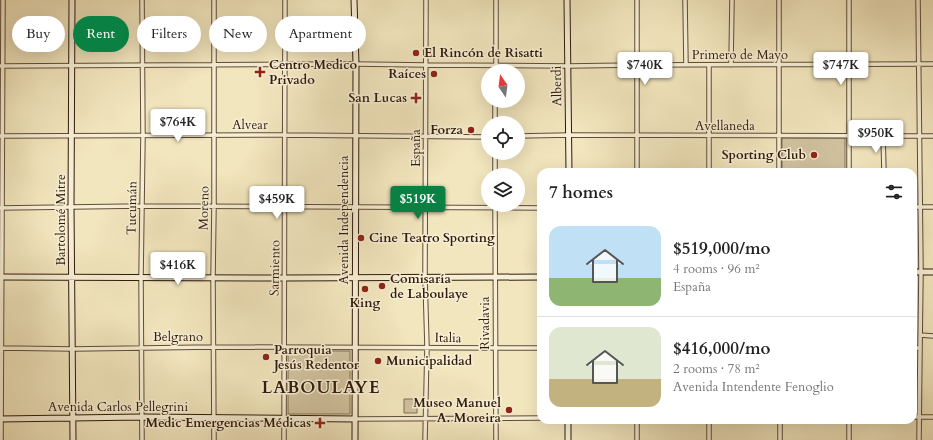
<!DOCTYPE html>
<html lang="en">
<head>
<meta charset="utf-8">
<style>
  :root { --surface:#fff; --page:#f6f6f6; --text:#222; --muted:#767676; --line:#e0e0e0; --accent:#0b8043 }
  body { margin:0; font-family:Cardo,serif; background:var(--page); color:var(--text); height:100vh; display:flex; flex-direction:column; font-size:15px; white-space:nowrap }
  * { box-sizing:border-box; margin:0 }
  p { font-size:13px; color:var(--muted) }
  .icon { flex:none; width:22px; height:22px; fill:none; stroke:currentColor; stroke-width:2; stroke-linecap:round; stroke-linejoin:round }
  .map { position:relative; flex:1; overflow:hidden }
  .side { position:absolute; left:537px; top:168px; width:380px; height:256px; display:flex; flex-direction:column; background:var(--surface); border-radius:12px; box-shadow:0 4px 16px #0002 }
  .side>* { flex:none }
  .guide { position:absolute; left:12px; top:16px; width:380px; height:36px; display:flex; gap:8px }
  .needle { width:26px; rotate:346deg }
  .buttons { position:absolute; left:481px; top:64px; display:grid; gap:8px }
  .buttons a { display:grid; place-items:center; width:44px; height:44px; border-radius:50%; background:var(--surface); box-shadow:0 4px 16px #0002; font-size:20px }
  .price { position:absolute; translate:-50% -34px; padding:0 9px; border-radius:4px; background:#fff; color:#222; font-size:13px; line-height:26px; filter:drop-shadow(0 1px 2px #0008) }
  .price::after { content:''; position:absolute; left:50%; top:24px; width:12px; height:9px; margin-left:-6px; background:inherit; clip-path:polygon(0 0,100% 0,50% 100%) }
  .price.current { background:var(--accent); color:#fff }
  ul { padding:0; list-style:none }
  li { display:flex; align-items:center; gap:12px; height:100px; padding:0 12px }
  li+li { border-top:1px solid var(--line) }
  li span { display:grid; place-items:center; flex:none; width:112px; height:80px; border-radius:12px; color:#555 }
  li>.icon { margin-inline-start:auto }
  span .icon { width:48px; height:48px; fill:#fffc; stroke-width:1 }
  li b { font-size:17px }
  h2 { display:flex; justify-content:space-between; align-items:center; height:48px; padding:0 12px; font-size:17px }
  .tag { padding:0 14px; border-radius:18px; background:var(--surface); box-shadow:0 4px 16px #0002; font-size:14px; line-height:36px }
  .tag.current { background:var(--accent); color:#fff }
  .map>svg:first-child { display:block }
  .green { fill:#d1c3a0; stroke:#806e56 }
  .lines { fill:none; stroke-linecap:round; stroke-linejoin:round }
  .street-casing { stroke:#604d38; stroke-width:5.5 }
  .secondary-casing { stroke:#2f1a0b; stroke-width:7 }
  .street { stroke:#f7efd5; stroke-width:3.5 }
  .secondary { stroke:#f7efd5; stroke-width:5 }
  .poi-dot { fill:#8f2418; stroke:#f7efd5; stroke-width:1.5 }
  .labels { text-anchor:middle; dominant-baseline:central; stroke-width:3; stroke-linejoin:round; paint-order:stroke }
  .poi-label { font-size:13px; font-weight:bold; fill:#2f1a0b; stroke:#f7efd5; text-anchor:start }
  .street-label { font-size:13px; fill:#2f1a0b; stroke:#f7efd5 }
  .district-label { font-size:17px; font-weight:bold; letter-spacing:1px; fill:#2f1a0b; stroke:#f7efd5 }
</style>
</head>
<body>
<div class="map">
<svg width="933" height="440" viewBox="0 0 933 440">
  <rect width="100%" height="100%" fill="#f2e6be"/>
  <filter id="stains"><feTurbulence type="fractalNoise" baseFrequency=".005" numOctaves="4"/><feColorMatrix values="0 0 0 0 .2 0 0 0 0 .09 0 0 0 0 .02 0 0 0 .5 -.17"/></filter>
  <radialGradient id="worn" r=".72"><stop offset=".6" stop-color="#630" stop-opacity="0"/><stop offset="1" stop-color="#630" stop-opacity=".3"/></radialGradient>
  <!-- green -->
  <path class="green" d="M782,138H845V172H782Z
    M288,351H350V414H288Z
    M404,399H417V413H404Z"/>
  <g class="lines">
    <defs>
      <path id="street" d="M214,0V206L213,278L214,440
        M637,0V172
        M685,0L686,65
        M779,0V172
        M918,0L921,272L920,348L919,440
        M214,38L239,37
        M731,65L732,0
        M0,66L356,64L426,65L568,66L637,65L933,64
        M496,71V0
        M495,123V101
        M0,136L285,135L488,137
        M518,136L569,135L933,136
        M883,136L884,172
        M709,172V65
        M849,172V0
        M495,175V153
        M495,205L496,440
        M913,207H933
        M0,208L142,206L541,208
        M920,335L933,336
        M0,348L73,349L214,347L541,348
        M913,348H920
        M913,417H933
        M355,419L541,418
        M637,420V440
        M780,420V440
        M1,440L3,0
        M142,440L141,277L143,136L142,0
        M284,440L285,0
        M425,440L427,347L425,277L426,0
        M709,440V420
        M849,440V420"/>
      <path id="secondary" d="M72,0L71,207L73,440
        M354,0L356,64L355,440
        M567,0L569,172
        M913,272H933
        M0,277L284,278L541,277
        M0,419L142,417L355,419
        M568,440V420"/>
    </defs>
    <!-- street casing -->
    <use href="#street" class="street-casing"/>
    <!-- secondary casing -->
    <use href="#secondary" class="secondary-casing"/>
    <!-- street -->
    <use href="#street" class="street"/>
    <!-- secondary -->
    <use href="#secondary" class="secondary"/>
  </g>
  <!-- markers -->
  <g class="poi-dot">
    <circle cx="416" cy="53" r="4"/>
    <path d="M258 66h4v4h4v4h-4v4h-4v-4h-4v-4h4z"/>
    <circle cx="434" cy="74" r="4"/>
    <path d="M414 92h4v4h4v4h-4v4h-4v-4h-4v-4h4z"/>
    <circle cx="471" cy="130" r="4"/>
    <circle cx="814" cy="155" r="4"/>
    <circle cx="361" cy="238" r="4"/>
    <circle cx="382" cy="286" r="4"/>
    <circle cx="365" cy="289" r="4"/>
    <circle cx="266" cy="357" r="4"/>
    <circle cx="378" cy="361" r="4"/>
    <circle cx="509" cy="410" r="4"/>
    <path d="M318 417h4v4h4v4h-4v4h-4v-4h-4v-4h4z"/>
  </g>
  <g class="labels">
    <!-- poi labels -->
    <g class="poi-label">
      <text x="424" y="53">El Rincón de Risatti</text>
      <text x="269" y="65">Centro Medico<tspan x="269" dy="15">Privado</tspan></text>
      <text x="426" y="74" text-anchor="end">Raíces</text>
      <text x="407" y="98" text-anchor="end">San Lucas</text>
      <text x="463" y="130" text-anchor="end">Forza</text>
      <text x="806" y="155" text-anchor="end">Sporting Club</text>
      <text x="369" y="238">Cine Teatro Sporting</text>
      <text x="390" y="279">Comisaría<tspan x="390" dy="15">de Laboulaye</tspan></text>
      <text x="365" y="303" text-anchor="middle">King</text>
      <text x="274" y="350">Parroquia<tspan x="274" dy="15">Jesús Redentor</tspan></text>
      <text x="386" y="361">Municipalidad</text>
      <text x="501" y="403" text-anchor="end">Museo Manuel<tspan x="501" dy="15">A. Moreira</tspan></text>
      <text x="311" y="423" text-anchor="end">Medic Emergencias Médicas</text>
    </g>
    <!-- street labels -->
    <g class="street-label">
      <text x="740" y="55">Primero de Mayo</text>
      <text transform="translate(557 86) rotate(-91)">Alberdi</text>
      <text x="250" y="125">Alvear</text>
      <text x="725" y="126">Avellaneda</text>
      <text transform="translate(416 148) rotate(-90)">España</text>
      <text transform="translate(132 208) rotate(-89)">Tucumán</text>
      <text transform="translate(204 208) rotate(-89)">Moreno</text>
      <text transform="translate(61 220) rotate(-90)">Bartolomé Mitre</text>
      <text transform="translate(344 220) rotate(-90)">Avenida Independencia</text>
      <text transform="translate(275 268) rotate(-89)">Sarmiento</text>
      <text transform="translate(485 323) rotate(-90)">Rivadavia</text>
      <text x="178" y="337">Belgrano</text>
      <text transform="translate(448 338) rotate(1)">Italia</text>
      <text x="118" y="407">Avenida Carlos Pellegrini</text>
    </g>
    <!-- district labels -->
    <g class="district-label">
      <text x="321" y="387">LABOULAYE</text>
    </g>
  </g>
  <rect width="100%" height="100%" filter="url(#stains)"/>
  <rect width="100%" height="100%" fill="url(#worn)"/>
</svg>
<div class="buttons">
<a><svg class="needle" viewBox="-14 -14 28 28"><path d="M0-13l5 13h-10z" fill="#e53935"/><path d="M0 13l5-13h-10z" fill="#767676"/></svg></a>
<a><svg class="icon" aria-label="locate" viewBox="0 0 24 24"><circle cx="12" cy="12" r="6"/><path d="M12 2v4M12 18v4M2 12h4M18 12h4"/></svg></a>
<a><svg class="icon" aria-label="layers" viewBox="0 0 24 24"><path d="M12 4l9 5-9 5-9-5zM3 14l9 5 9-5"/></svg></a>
</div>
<b class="price" style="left:645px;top:86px">$740K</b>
<b class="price" style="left:841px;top:86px">$747K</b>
<b class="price" style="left:178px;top:143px">$764K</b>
<b class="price" style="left:876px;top:154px">$950K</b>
<b class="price" style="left:277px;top:220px">$459K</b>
<b class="price current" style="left:418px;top:220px">$519K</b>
<b class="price" style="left:178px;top:286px">$416K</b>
<div class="guide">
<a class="tag">Buy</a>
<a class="tag current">Rent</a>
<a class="tag">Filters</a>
<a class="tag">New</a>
<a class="tag">Apartment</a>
</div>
<section class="side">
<h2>7 homes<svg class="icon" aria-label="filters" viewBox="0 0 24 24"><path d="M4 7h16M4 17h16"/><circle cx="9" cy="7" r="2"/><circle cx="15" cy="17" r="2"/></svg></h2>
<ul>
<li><span style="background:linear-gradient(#bfe0f5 65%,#8fb573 0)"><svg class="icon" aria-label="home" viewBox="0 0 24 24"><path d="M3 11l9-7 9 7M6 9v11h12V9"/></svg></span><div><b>$519,000/mo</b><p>4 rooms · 96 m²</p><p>España</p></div></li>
<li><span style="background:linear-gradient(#dfe7d0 65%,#c2b280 0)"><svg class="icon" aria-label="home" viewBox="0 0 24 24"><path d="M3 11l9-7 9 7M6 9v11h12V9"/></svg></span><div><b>$416,000/mo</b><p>2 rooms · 78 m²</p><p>Avenida Intendente Fenoglio</p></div></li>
</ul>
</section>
</div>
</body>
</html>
